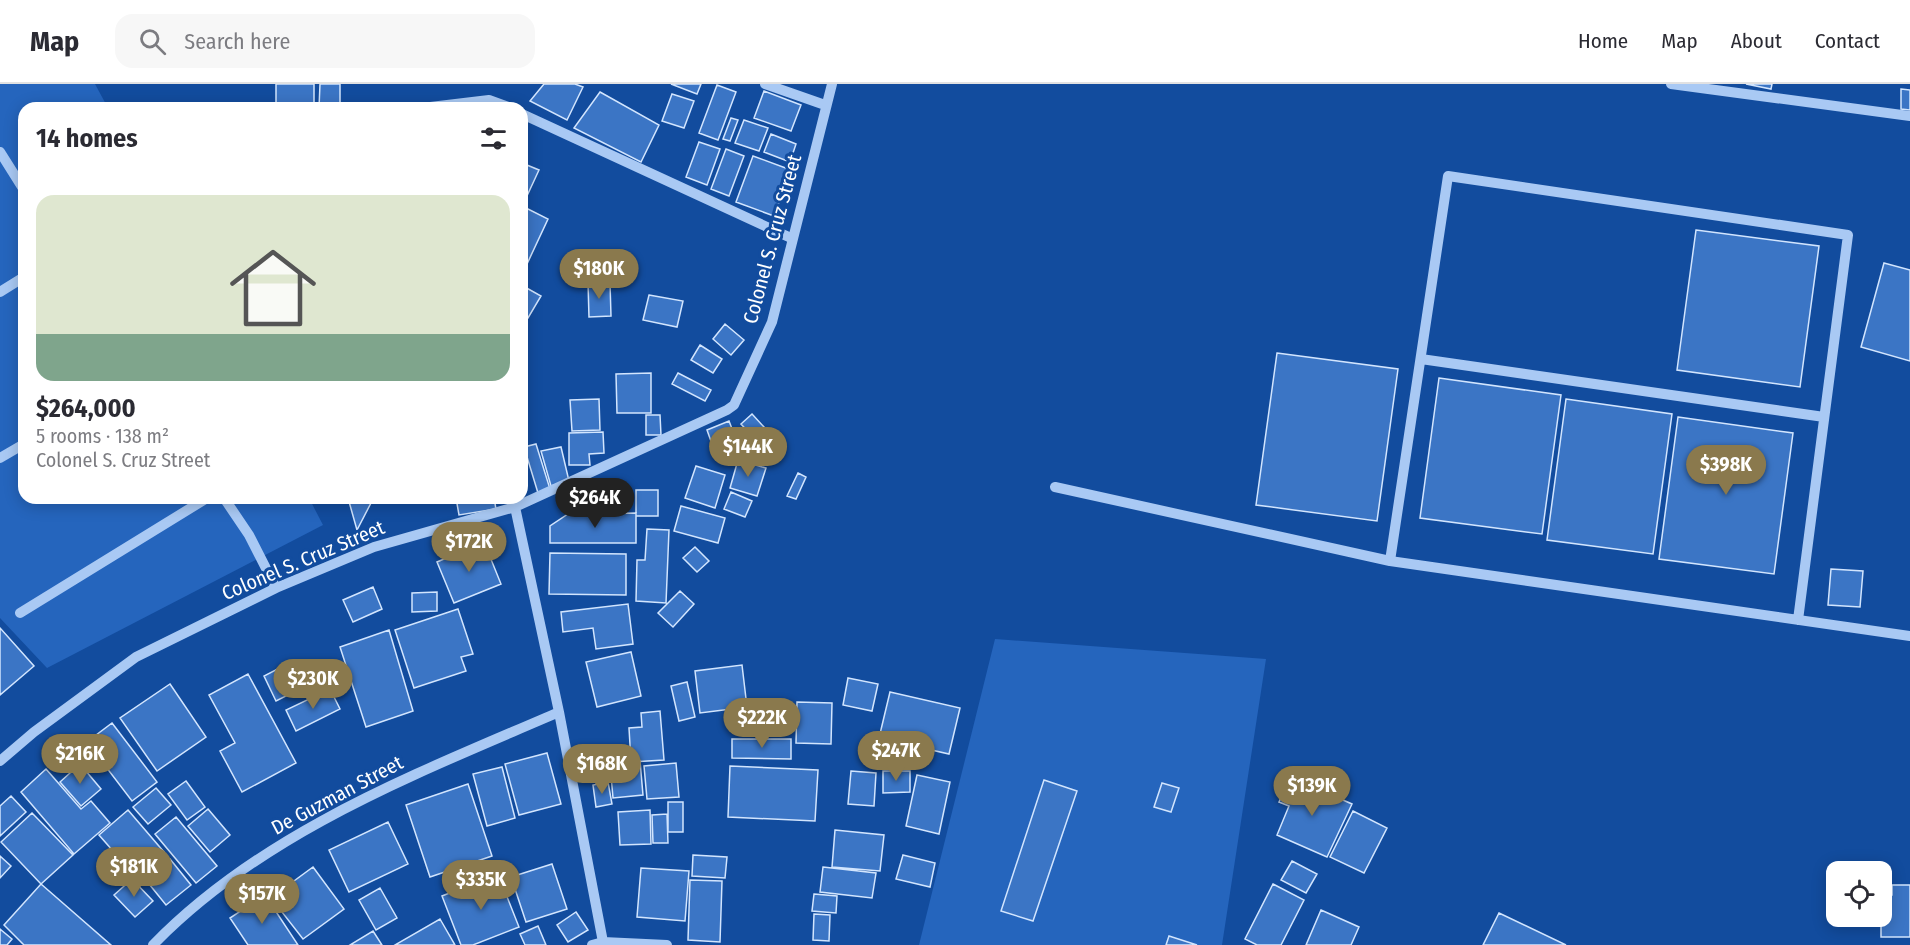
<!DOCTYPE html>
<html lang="en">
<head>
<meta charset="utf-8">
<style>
  :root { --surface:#fff; --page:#f7f7f7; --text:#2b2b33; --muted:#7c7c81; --line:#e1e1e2; --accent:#8a794d }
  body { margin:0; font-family:"Fira Sans Condensed",sans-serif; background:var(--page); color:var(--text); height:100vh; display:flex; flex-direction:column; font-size:22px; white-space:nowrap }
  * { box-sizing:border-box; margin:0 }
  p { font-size:20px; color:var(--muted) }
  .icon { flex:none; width:33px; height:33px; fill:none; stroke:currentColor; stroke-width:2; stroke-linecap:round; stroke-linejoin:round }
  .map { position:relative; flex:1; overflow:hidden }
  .drawer { position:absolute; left:18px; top:18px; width:510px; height:402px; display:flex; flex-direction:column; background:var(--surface); border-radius:18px; box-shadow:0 3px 15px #0003 }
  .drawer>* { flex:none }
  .fabs { position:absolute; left:1826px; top:777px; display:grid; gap:12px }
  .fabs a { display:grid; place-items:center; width:66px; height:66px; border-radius:12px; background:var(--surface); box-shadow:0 3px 15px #0003; font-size:30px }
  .price { position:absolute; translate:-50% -51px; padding:0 14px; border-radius:21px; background:var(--accent); color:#fff; font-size:20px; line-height:39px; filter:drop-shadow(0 2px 3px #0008) }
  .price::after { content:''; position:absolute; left:50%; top:36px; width:18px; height:14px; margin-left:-9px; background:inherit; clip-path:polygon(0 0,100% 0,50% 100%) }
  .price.selected { background:#222; color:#fff }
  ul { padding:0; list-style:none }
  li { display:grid; align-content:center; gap:12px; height:318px; padding:0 18px }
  li span { display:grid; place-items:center; height:186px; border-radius:18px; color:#555 }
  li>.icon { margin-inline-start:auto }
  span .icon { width:108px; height:108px; fill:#fffc; stroke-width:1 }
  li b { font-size:26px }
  h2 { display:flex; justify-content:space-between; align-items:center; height:72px; padding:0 18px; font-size:26px }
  header { display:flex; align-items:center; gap:36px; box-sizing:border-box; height:84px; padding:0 30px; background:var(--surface); border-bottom:2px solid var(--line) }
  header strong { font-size:28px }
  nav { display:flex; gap:33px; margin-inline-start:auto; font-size:21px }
  .search { width:420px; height:54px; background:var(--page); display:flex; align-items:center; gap:15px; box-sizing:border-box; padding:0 21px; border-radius:18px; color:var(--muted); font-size:22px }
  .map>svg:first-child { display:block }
  .green { fill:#2565bd }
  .building { fill:#3b75c5; stroke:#d2e5fe; stroke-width:1.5 }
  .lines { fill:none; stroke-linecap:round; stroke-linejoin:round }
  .minor { stroke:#a9c9f4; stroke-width:10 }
  .labels { text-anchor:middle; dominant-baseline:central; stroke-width:6; stroke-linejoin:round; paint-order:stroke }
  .street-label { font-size:20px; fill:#fff; stroke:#124c9e }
</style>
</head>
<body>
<header>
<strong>Map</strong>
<div class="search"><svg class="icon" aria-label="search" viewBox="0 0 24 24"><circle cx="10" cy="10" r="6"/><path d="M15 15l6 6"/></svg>Search here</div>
<nav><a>Home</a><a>Map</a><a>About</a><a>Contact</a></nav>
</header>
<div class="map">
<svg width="1910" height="861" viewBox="0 0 1910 861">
  <rect width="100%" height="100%" fill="#124c9e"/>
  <!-- green -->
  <path class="green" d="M0,0H95L108,24H24V414H309L323,441L47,584L0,534Z
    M995,555L1266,575L1222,861H919Z"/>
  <!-- building -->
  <path class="building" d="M276,0H314V23L276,24Z
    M320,0H340V24H319Z
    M544,0H575L583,3L567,36L530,17Z
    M671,0H701L697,10Z
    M1746,0H1772L1771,5Z
    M717,1L736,8L718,56L699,49Z
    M1901,5L1910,6V26L1901,25Z
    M764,7L801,21L791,47L754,34Z
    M600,8L659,41L641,78L574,44Z
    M672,10L694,17L684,44L662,37Z
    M731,34L738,36L730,57L723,55Z
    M744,36L768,44L759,67L735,59Z
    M771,50L796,60L790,78L764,68Z
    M699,58L720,65L707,101L686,93Z
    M726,65L744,72L729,112L711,105Z
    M753,72L791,86L774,132L736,118Z
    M522,79L539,86L526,114L522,112Z
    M524,123L548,135L527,180L522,178Z
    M1696,146L1819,162L1800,303L1677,286Z
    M1884,179L1910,186V277L1861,263Z
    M588,199H610L611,232L589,233Z
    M523,202L541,212L528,234L522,230Z
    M649,211L683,217L677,243L643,236Z
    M725,240L744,256L731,271L713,255Z
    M700,261L722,275L713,289L691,276Z
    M1277,269L1398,285L1377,437L1256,421Z
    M651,289V329H617L616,290Z
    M678,289L711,306L705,317L672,300Z
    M1439,294L1561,311L1542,450L1420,434Z
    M599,315L600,346L572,347L570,316Z
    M1566,315L1672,330L1653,470L1547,456Z
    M752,330L764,343L753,353L741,340Z
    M646,331H660L661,351H646Z
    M1678,333L1793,349L1774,490L1659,475Z
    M729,337L736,355L713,363L707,346Z
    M603,348L604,369L589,370L590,381H569V349Z
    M536,360L550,405L538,409L524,363Z
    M561,363L569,397L551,402L541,367Z
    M522,373L527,390L522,392Z
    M738,376L766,384L757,412L730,404Z
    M696,382L725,391L715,424L685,414Z
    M798,389L806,393L796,415L787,412Z
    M636,406H658V432H636Z
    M731,408L752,417L745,433L724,425Z
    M348,414H384L371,419L357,446Z
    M456,414H494L496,425L459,431Z
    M503,414H520L505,419Z
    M681,422L725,434L718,459L674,447Z
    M636,429V459H550V442L568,430Z
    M647,445L669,446L666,519L636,517L637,476H645Z
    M484,458L501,500L454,519L437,478Z
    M695,463L709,477L697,488L683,474Z
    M550,469L626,470V511L549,510Z
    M1831,485L1863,487L1860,523L1828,521Z
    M373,503L382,525L353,538L343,516Z
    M680,507L694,520L673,543L658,529Z
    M437,508V527L412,528V509Z
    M628,520L633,560L596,565L593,544L563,548L561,528Z
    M458,525L473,570L461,573L466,587L414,604L395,546Z
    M0,544L34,582L0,611Z
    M389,546L413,627L366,643L340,563Z
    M631,568L641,612L597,623L586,578Z
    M291,578L304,603L276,617L264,592Z
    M742,581L747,623L700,629L695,587Z
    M248,590L296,679L242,708L220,667L235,659L209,611Z
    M848,594L878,600L872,627L843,621Z
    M687,598L695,633L679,637L671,602Z
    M170,600L206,653L157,687L120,634Z
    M330,605L340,625L296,647L286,626Z
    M890,608L960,624L949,670L879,654Z
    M797,618L832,619L831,660L796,659Z
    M660,627L664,676L631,678L629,644L642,643L641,629Z
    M112,639L157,698L132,717L87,658Z
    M732,655H791V675L732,674Z
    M889,659L913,664L909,683L885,677Z
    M547,669L561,720L519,731L505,680Z
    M640,677L643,711L613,714L610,680Z
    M676,679L679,713L647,715L644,682Z
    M80,680L101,705L81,722L60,698Z
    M730,682L818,686L815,737L728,733Z
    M502,683L515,734L487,742L473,690Z
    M46,685L81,725L91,717L110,739L74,770L21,708Z
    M851,687L876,689L874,722L848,720Z
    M883,687H910V708L883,709Z
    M917,691L950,698L939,750L906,742Z
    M1290,693L1352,720L1327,773L1277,751L1289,722L1279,718Z
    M1044,696L1077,707L1033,837L1001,827Z
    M186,697L205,723L187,736L168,710Z
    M608,698L612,720L596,723L593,701Z
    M1162,699L1179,704L1171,728L1154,723Z
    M468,700L492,772L430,793L406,721Z
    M156,704L171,721L148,740L133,723Z
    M11,712L26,728L0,752V722Z
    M668,718H683V748H668Z
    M208,725L230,751L210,768L188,742Z
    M128,726L164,768L135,792L99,751Z
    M650,726L651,760L620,761L618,728Z
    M1353,727L1387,744L1364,789L1330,773Z
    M32,729L73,771L41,800L1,758Z
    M667,730L668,759H653L652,731Z
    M176,733L217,782L196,799L155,750Z
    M388,738L408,780L349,808L329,766Z
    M835,746L884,751L880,787L832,783Z
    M693,771L727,773L725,794L692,792Z
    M903,771L935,779L930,803L896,795Z
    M0,772L11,782L0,794Z
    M170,775L191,801L166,821L145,795Z
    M1292,777L1317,790L1306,809L1281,796Z
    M552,780L567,825L526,838L511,793Z
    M313,783L344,825L303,855L271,814Z
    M823,783L876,789L872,814L820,808Z
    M641,784L689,787L685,837L637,833Z
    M498,790L519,843L473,861H461L442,812Z
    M132,795L153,817L135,833L114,811Z
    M690,796L722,797L720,858L688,856Z
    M41,800L111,861H24L4,841Z
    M1273,800L1304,816L1281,861H1257L1245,855Z
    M1892,801H1910V853H1881V811H1892Z
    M380,804L397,834L376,846L359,816Z
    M814,810L837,812L836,829L812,827Z
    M265,811L298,861H248L230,834Z
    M1321,826L1359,843L1351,861H1306Z
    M576,828L588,846L568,858L557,841Z
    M1499,829L1566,861H1483Z
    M814,830L830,831L829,857L813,856Z
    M440,835L455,861H395Z
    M538,842L546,861H525L520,850Z
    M0,845L12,855L7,861H0Z
    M373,847L382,861H350Z
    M1169,852L1197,861H1166Z"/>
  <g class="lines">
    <!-- minor -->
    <path class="minor" d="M765,0L825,21
      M1671,0L1910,32
      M422,24L489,16L511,24
      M522,30L791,154
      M0,68L24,106
      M0,208L24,193
      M1421,275L1824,333
      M0,374L24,360
      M1055,403L1390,477L1910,552
      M224,414L249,451L276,504
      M515,423L559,628L603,858
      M1390,477L1448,92L1848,151L1798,536
      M20,529L207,414
      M0,677L34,648L136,573L276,504L374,463L515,423L727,326L734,321L772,238L832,0
      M153,861C264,747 416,690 559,628
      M592,861L603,858L667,861"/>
  </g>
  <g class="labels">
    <!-- street labels -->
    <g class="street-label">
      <text transform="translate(772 155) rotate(-75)">Colonel S. Cruz Street</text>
      <text transform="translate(303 476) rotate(-23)">Colonel S. Cruz Street</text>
      <text transform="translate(337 711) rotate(-28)">De Guzman Street</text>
    </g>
  </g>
</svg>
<div class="fabs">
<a><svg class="icon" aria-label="locate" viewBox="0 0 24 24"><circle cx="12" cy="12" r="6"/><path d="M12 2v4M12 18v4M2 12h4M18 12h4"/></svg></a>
</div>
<b class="price" style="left:599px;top:216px">$180K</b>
<b class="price" style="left:748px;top:394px">$144K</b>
<b class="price" style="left:1726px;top:412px">$398K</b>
<b class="price selected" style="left:595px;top:445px">$264K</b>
<b class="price" style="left:469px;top:489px">$172K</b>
<b class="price" style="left:313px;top:626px">$230K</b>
<b class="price" style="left:762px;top:665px">$222K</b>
<b class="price" style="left:896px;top:698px">$247K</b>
<b class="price" style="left:80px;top:701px">$216K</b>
<b class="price" style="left:602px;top:711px">$168K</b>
<b class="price" style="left:1312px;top:733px">$139K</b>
<b class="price" style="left:134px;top:814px">$181K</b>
<b class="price" style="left:481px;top:827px">$335K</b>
<b class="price" style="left:262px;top:841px">$157K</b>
<section class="drawer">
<h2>14 homes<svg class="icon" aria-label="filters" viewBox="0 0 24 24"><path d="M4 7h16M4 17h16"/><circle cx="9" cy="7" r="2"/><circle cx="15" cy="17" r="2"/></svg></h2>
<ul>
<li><span style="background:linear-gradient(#dfe7d0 75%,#7fa58c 0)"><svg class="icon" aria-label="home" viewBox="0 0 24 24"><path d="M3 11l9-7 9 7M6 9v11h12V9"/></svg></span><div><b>$264,000</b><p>5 rooms · 138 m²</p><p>Colonel S. Cruz Street</p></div></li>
</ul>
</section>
</div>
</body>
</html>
